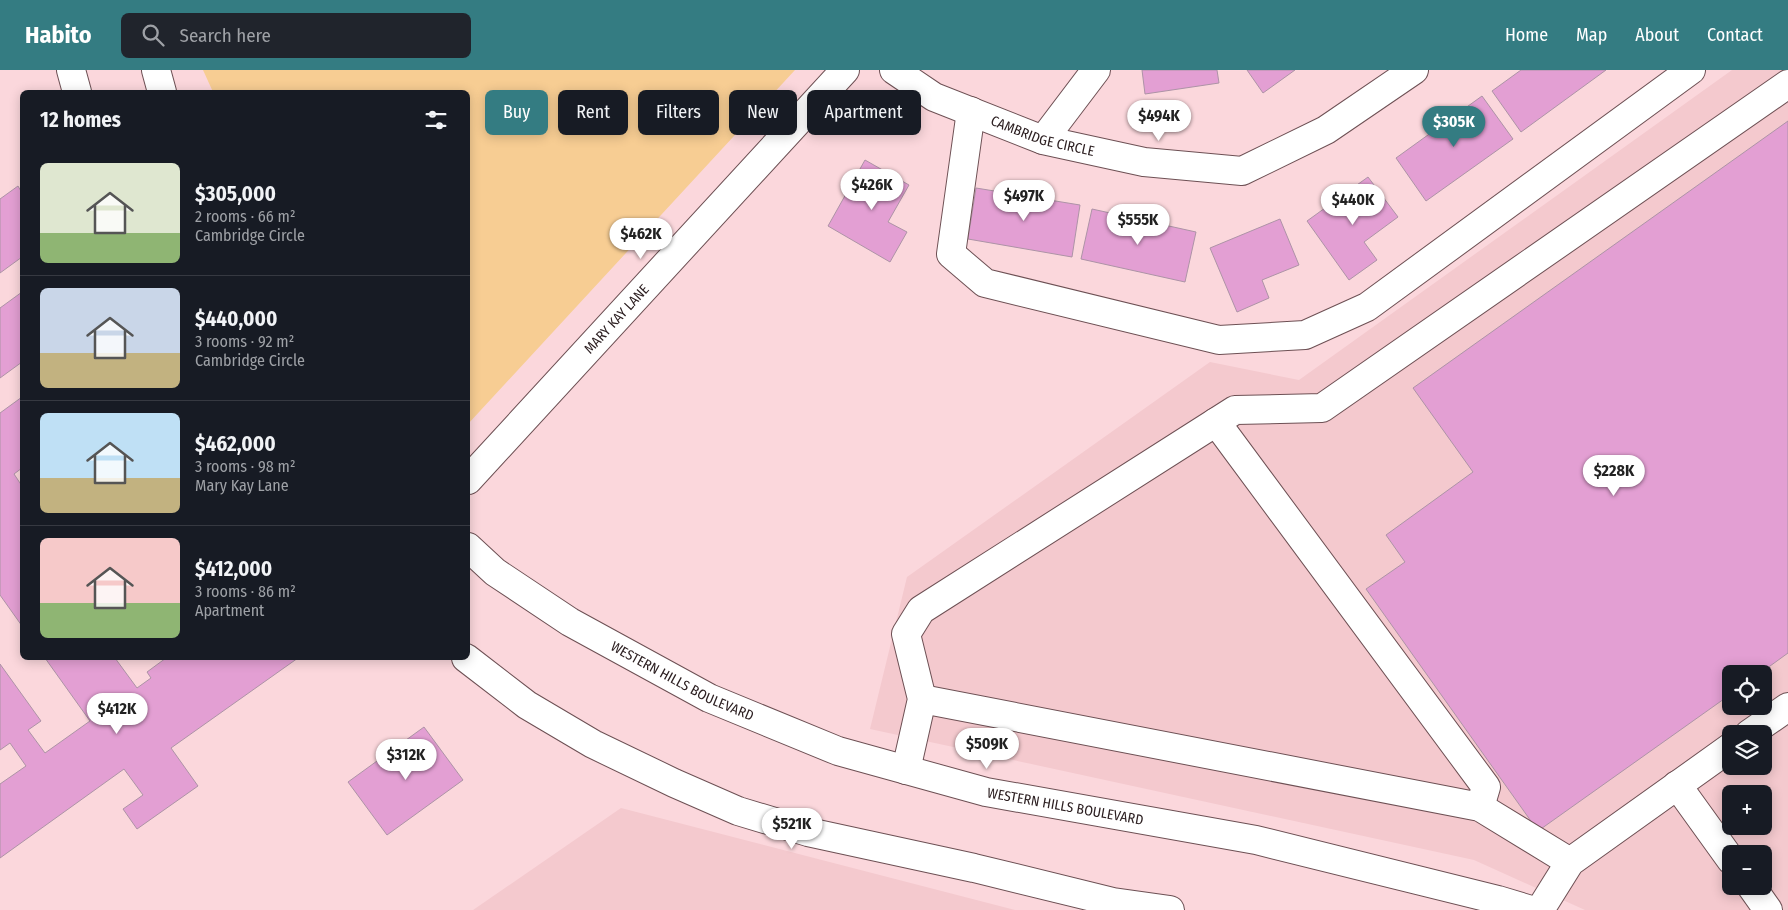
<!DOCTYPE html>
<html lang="en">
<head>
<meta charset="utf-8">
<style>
  :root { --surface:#171b24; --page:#20242c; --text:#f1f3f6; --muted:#9ea1a6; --line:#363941; --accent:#347c82 }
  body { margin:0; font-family:"Fira Sans Condensed",sans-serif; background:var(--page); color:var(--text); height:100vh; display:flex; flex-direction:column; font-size:19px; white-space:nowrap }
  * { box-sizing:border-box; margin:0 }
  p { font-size:16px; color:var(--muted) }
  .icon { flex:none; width:28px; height:28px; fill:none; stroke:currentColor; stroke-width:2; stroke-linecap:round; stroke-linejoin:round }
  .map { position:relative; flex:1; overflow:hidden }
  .side { position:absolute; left:20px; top:20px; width:450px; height:570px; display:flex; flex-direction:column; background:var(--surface); border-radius:8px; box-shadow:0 2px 12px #0003 }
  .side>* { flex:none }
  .guide { position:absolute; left:485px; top:20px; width:475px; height:45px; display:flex; gap:10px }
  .fabs { position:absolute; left:1722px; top:595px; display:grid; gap:10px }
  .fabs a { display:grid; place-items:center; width:50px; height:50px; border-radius:8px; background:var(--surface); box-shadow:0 2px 12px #0003; font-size:25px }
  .price { position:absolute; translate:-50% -42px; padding:0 11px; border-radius:18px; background:#fff; color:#222; font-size:16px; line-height:32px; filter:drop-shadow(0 1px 2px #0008) }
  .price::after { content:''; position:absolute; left:50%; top:30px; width:15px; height:11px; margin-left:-8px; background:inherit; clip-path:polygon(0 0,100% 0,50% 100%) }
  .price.selected { background:var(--accent); color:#fff }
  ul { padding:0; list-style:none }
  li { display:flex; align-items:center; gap:15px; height:125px; padding:0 20px }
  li+li { border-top:1px solid var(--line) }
  li span { display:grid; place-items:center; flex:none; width:140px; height:100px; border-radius:8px; color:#555 }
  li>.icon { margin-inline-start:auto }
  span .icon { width:60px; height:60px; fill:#fffc; stroke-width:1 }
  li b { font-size:21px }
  h2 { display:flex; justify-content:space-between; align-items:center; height:60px; padding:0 20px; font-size:21px }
  .pill { padding:0 18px; border-radius:8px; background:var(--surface); box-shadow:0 2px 12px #0003; font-size:18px; line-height:45px }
  .pill.selected { background:var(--accent); color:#fff }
  header { display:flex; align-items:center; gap:30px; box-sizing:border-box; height:70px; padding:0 25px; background:var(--accent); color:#fff }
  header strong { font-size:24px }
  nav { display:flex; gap:28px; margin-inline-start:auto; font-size:18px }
  .search { width:350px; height:45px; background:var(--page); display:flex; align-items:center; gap:12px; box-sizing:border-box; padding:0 18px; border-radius:8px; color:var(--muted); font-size:19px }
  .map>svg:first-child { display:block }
  .built { fill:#f4c9ce; fill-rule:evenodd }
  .green { fill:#f7cd93 }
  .building { fill:#e39fd3; stroke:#ad93a6 }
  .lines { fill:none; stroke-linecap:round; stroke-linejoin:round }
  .minor-casing { stroke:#6d5054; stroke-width:30 }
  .minor { stroke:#fff; stroke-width:28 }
  .labels { text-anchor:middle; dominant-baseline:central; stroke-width:5; stroke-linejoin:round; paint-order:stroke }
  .street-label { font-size:14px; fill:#2d2022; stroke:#ffe9ec }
</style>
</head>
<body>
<header>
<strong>Habito</strong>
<div class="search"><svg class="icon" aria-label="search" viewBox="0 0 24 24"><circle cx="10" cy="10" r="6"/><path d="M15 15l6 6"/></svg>Search here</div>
<nav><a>Home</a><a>Map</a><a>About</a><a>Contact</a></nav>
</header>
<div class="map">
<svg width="1788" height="840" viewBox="0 0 1788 840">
  <rect width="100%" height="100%" fill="#fbd7dc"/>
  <!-- built -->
  <path class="built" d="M1732,0H1788V840H1585L1474,790L870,659L907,507L1210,292L1299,310ZM1731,604H1764V636H1731ZM1731,664H1764V696H1731ZM1731,724H1764V756H1731ZM1731,784H1764V816H1731Z
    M621,738L1015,840H473Z"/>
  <!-- green -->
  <path class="green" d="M203,0H795L468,354V22H213Z"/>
  <!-- building -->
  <path class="building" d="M1142,0H1217L1219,13L1145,24Z
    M1247,0H1295L1263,23Z
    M1521,0H1606L1521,62L1492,21Z
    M1482,26L1513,69L1426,131L1396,88Z
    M1788,51V583L1759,604H1731V624L1538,761L1366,519L1405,492L1386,465L1473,402L1413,318Z
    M865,90L909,115L888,152L907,162L890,192L828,156Z
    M1368,107L1398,147L1364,172L1377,190L1349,210L1307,151Z
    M18,116L22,123V187L0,203V129Z
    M976,118L1080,135L1072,187L968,169Z
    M1092,139L1196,162L1185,212L1081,189Z
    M1280,149L1299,195L1262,210L1269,228L1237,242L1210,178Z
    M22,222V292L0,308V238Z
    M22,327V398L14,404L22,416V556L0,525V343Z
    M45,588H115L137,618L151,608L147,602L166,588H298L171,678L198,716L137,759L123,739L143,725L124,699L0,788V714L26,696L10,673L0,680V594L41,651L28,660L45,683L90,651Z
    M424,657L463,710L387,765L348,712Z"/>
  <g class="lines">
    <defs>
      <g id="minor">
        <path d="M71,0L77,22"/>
        <path d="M156,0L162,22"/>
        <path id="s1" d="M894,0L934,27L1043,70L1144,92L1242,101L1326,60L1414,0"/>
        <path d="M971,41L951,184L985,213L1219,270L1305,265L1367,237L1691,0"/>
        <path d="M1043,70L1096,0"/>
        <path d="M1216,352L1486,717L1480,737"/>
        <path id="s2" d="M468,410L845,0"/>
        <path id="s3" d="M468,477L495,502L570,552L709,628L838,681L986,722L1256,770L1498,830L1531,840"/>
        <path d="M466,588L527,635L593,674L674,713L738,741L808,762L974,798L1113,832L1170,840"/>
        <path d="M922,629L1480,737L1570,792"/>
        <path d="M1749,664L1788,637"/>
        <path d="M906,700L922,629L906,564L921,540L1235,340L1322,338L1788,14"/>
        <path d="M1677,715L1731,790"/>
        <path d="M1751,816L1768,840"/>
        <path d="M1540,840L1570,792L1731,677"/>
      </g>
    </defs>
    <!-- minor casing -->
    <use href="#minor" class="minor-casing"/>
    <!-- minor -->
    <use href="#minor" class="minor"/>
  </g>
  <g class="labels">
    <!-- street labels -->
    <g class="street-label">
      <text stroke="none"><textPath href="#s1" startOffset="164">CAMBRIDGE CIRCLE</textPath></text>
      <text stroke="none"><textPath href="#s2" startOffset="219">MARY KAY LANE</textPath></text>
      <text stroke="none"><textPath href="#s3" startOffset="254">WESTERN HILLS BOULEVARD</textPath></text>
      <text stroke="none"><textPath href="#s3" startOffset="659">WESTERN HILLS BOULEVARD</textPath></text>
    </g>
  </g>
</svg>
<div class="fabs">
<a><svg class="icon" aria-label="locate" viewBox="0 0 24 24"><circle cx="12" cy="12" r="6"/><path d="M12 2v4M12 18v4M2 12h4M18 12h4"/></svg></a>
<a><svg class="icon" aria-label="layers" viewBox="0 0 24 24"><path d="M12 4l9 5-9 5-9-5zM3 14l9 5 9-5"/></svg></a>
<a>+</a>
<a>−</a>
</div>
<b class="price" style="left:1159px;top:72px">$494K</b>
<b class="price selected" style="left:1454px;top:78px">$305K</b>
<b class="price" style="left:872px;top:141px">$426K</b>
<b class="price" style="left:1024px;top:152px">$497K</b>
<b class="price" style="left:1353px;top:156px">$440K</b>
<b class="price" style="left:1138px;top:176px">$555K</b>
<b class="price" style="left:641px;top:190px">$462K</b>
<b class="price" style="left:1614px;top:427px">$228K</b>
<b class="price" style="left:117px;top:665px">$412K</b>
<b class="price" style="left:987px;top:700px">$509K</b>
<b class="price" style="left:406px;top:711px">$312K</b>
<b class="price" style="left:792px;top:780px">$521K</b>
<div class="guide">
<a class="pill selected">Buy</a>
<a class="pill">Rent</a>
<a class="pill">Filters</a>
<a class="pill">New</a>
<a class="pill">Apartment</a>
</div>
<section class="side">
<h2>12 homes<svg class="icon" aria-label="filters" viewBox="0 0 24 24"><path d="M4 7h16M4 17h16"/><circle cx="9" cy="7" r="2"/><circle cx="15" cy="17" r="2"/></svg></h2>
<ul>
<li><span style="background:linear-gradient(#dfe7d0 70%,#8fb573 0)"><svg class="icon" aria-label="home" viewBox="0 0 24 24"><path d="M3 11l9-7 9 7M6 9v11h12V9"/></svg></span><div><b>$305,000</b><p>2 rooms · 66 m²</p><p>Cambridge Circle</p></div></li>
<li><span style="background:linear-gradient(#c9d6e8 65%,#c2b280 0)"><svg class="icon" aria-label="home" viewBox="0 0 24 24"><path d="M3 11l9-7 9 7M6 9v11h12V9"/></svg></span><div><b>$440,000</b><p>3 rooms · 92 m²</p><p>Cambridge Circle</p></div></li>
<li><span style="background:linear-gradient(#bfe0f5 65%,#c2b280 0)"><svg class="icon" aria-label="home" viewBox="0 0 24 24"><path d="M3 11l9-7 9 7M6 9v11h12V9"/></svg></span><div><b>$462,000</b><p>3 rooms · 98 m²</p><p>Mary Kay Lane</p></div></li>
<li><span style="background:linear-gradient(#f6c9c9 65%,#8fb573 0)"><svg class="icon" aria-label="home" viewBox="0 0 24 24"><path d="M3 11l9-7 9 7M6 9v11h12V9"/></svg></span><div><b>$412,000</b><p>3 rooms · 86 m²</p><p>Apartment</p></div></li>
</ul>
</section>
</div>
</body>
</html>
